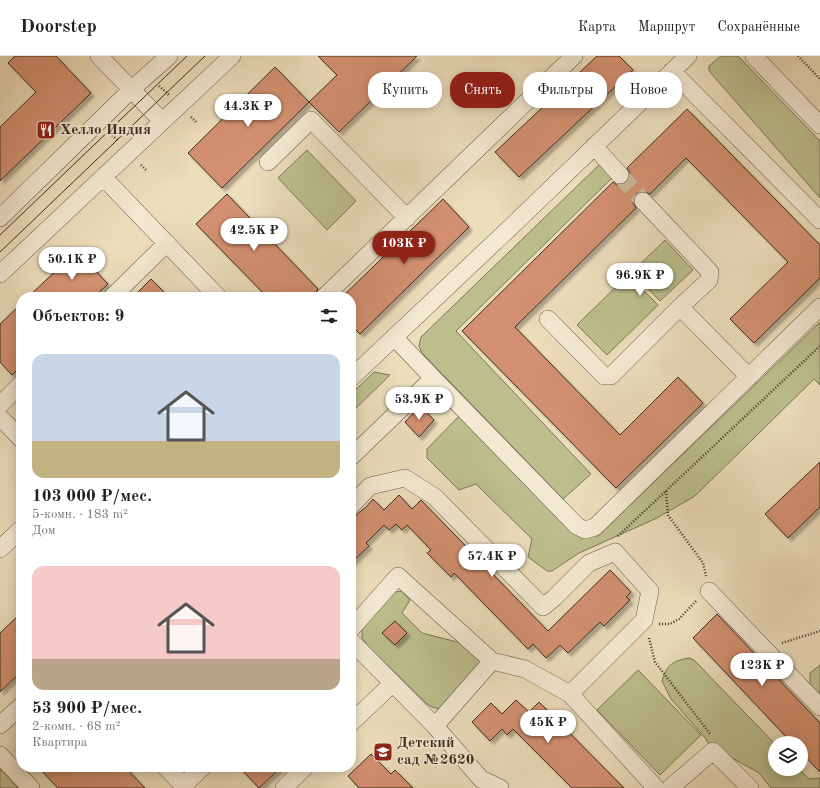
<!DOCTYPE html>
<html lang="ru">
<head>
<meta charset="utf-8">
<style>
  :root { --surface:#fff; --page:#f6f6f6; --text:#202124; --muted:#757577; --line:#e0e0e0; --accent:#8f2418 }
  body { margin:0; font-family:"Old Standard TT",serif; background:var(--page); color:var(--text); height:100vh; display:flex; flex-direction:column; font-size:15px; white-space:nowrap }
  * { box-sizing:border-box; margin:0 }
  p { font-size:13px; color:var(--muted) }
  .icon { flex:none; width:22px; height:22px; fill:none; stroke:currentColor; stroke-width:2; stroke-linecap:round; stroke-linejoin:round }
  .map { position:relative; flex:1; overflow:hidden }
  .details { position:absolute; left:16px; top:236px; width:340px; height:480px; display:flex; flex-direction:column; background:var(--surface); border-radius:16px; box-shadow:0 2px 10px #0003 }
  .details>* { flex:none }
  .banner { position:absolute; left:368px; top:16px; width:380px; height:36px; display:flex; gap:8px }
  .buttons { position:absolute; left:768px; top:680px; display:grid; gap:8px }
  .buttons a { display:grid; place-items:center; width:40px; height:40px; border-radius:50%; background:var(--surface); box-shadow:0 2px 10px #0003; font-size:20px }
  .price { position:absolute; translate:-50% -34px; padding:0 9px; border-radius:14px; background:#fff; color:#222; font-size:13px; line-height:26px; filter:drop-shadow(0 1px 2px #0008) }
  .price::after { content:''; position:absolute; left:50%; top:24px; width:12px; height:9px; margin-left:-6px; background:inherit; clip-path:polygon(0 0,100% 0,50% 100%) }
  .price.active { background:var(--accent); color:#fff }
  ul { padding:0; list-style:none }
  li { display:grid; align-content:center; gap:8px; height:212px; padding:0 16px }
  li span { display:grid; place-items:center; height:124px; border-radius:12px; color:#555 }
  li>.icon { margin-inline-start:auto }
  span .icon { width:72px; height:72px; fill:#fffc; stroke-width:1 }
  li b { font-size:17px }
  h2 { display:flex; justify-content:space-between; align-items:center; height:48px; padding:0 16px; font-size:17px }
  .tag { padding:0 14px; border-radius:16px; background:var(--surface); box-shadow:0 2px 10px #0003; font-size:14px; line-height:36px }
  .tag.active { background:var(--accent); color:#fff }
  header { display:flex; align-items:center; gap:24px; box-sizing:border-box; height:56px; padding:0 20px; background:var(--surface); border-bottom:1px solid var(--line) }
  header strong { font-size:19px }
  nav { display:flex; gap:22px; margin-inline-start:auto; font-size:14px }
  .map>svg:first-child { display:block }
  .green { fill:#bcbf8d; stroke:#7c7658 }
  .building { fill:#d39070; stroke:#3b2d22; filter:url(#shadow) }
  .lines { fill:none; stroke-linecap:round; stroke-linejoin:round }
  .minor-tunnel { stroke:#c9ba9c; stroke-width:17; stroke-dasharray:17 8; stroke-linecap:butt }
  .minor-casing { stroke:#675948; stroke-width:18 }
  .path { stroke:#3b2d22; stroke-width:2.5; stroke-dasharray:1 2; stroke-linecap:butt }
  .minor { stroke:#f3e9d3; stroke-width:17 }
  .tram { stroke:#3b2d22; stroke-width:1 }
  .labels { text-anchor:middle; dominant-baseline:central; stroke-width:3.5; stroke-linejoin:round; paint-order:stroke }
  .poi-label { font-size:15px; font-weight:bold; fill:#3b2d22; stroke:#f3e9d3; text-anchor:start }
</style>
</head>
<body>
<header>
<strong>Doorstep</strong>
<nav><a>Карта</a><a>Маршрут</a><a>Сохранённые</a></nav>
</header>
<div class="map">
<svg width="820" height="732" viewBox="0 0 820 732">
  <defs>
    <filter id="shadow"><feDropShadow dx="3.5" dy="3.5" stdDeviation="1" flood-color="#0004"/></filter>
  </defs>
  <rect width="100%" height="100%" fill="#ecddbb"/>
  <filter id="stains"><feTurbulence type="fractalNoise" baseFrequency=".005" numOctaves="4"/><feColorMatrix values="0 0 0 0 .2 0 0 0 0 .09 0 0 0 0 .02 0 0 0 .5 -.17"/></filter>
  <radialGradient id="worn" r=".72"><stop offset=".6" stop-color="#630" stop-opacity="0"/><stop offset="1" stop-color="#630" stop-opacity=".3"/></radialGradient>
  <!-- green -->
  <path class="green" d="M721,0H738L820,85V142L709,15V10Z
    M307,94L356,145L327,174L278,122Z
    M601,107L613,121L456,275L591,418L563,443L422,297L419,290L421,281Z
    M665,184L693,214L660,245L632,216Z
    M628,219L658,249L607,299L577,269Z
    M820,266V329L814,323L695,440L657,462L579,497L552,515H547L528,501L532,483L476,428L459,434L427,402V393L461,358L581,479L598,480Z
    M374,316L390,319L351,357V338Z
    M402,535L410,544L402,557L422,577L465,588L482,606L439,653L432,651L427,648L368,590L362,582V572L395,536Z
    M689,602L694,604L775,688V713H799L809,723L820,722V732H771L759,717L709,689L706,683L671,643L662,625C667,609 672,605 689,602Z
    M820,609V643L810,635V617Z
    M638,614L701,679L660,719L597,654Z
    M0,713L18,732H0Z"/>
  <!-- building -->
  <path class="building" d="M15,0H56L91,37L0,125V71L36,36L8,7Z
    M318,0H417L339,76L309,46L337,19Z
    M597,0H619L633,14L519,121L495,96Z
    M275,11L309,46L222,132L188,97Z
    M687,53L820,189V222L754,287L730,263L788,206L686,102L650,138L646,136L641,135L636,138L634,142L633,147L636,152L515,271L620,379L678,321L703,347L616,432L462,275L613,126L617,129H622L627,126L630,122V117L627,112Z
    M227,138L318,233L315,238L314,241H267L196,168Z
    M443,143L469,171L360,278L351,269V241H342Z
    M77,195L108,228L94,241H28Z
    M151,223L169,241H133Z
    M21,248V311L12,319L0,306V268Z
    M420,350L434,364L419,381L405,366Z
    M820,406V451L788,482L765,458Z
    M399,439L412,453L421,444L422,445L548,575L610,514L631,536L626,541L630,544L604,570L600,566L568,597L560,589L546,602L533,588L528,593L454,517L451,521L427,497L431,494L407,469L402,474L396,468L389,474L384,469L366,487L369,490L351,507V465L355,461L356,459L366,451L373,443L384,454Z
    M21,557V616L0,636V577Z
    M717,558L820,667V716L801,696V687H792L693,582Z
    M395,565L407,577L395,589L382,577Z
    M516,644L529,656L539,646L624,732H572L513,673L507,679L502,673L490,685L472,666L491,647L502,658Z
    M371,698L391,718L395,714L413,732H359L348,720Z
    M38,711H125L145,732H58Z
    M239,711H281L259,732Z"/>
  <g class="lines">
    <!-- minor-tunnel -->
    <path class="minor-tunnel" d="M620,119L643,145"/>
    <defs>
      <path id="minor" d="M99,0L162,65
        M754,0L820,69
        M672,15L820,164
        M594,90L620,119
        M268,106L311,64L407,162
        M103,121L218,241
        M0,162L132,33L169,0
        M0,218L232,0
        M112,241L167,187
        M324,241L574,0
        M680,251L749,321
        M548,263L604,320H611L680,251L709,224L710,216L643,145
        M394,281L433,322L577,470L585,474L595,471L820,251
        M351,322L515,167L688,0
        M0,349L21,328
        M0,361L21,383
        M351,401L433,322
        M351,450L370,430L405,422L435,441L543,551L554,542L589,507L615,496L650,535L644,564L570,638
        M0,493L21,473
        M709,535L820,651
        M351,573L398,520L492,605L435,670
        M351,585L435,670L481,723L500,732
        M492,605L525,613L570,638L656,732
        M351,667L393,627
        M0,669L21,650
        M0,699L31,732
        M165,711L186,732
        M183,730L203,711
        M284,732L305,711
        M670,732L713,695L750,732"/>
    </defs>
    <!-- minor casing -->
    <use href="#minor" class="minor-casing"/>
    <!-- path -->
    <path class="path" d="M798,0L820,23
      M159,30L169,39
      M191,61L196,66
      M110,77L118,85
      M141,109L146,114
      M666,435L668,459L703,507L706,520
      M618,480L820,290
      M659,568H670L679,563L697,544
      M649,582L655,606L711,679
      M782,587L820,575"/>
    <!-- minor -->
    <use href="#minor" class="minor"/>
    <!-- tram -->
    <path class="tram" d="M0,179L187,0
      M0,196L205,0"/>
  </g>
  <!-- icons -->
  <defs>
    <symbol id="restaurant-square" viewBox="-11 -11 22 22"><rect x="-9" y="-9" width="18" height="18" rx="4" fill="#8f2418" stroke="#f3e9d3"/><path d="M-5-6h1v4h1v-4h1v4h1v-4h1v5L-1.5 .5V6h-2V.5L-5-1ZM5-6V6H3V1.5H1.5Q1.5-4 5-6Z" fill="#fff"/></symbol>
    <symbol id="school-square" viewBox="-11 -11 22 22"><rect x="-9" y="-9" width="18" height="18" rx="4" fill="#8f2418" stroke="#f3e9d3"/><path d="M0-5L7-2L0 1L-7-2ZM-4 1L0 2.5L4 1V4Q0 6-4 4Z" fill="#fff"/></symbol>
  </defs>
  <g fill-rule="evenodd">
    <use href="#restaurant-square" x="35" y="63" width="22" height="22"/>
    <use href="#school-square" x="372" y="685" width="22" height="22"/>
  </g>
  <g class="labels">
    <!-- poi labels -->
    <g class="poi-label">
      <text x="60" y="74">Хелло Индия</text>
      <text x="397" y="687">Детский<tspan x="397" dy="17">сад №2620</tspan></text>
    </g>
  </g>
  <rect width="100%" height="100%" filter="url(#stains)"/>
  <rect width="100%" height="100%" fill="url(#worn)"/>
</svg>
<div class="buttons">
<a><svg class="icon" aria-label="layers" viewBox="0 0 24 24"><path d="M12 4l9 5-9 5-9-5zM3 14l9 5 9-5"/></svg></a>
</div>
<b class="price" style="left:248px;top:72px">44.3K ₽</b>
<b class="price" style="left:254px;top:196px">42.5K ₽</b>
<b class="price active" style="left:404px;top:209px">103K ₽</b>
<b class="price" style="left:72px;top:225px">50.1K ₽</b>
<b class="price" style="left:640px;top:241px">96.9K ₽</b>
<b class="price" style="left:419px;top:365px">53.9K ₽</b>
<b class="price" style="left:492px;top:522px">57.4K ₽</b>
<b class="price" style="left:762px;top:631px">123K ₽</b>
<b class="price" style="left:548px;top:688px">45K ₽</b>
<div class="banner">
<a class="tag">Купить</a>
<a class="tag active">Снять</a>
<a class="tag">Фильтры</a>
<a class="tag">Новое</a>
</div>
<section class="details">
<h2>Объектов: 9<svg class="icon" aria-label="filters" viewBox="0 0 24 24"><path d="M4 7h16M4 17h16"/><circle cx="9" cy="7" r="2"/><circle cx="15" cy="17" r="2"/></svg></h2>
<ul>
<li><span style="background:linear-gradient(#c9d6e8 70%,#c2b280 0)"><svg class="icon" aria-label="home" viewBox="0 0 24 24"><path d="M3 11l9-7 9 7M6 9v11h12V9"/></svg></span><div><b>103 000 ₽/мес.</b><p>5-комн. · 183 m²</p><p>Дом</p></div></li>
<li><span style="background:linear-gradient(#f6c9c9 75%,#b9a48a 0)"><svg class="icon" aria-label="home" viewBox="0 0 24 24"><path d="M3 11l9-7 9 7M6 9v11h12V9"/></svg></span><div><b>53 900 ₽/мес.</b><p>2-комн. · 68 m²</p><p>Квартира</p></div></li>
</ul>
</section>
</div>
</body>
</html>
